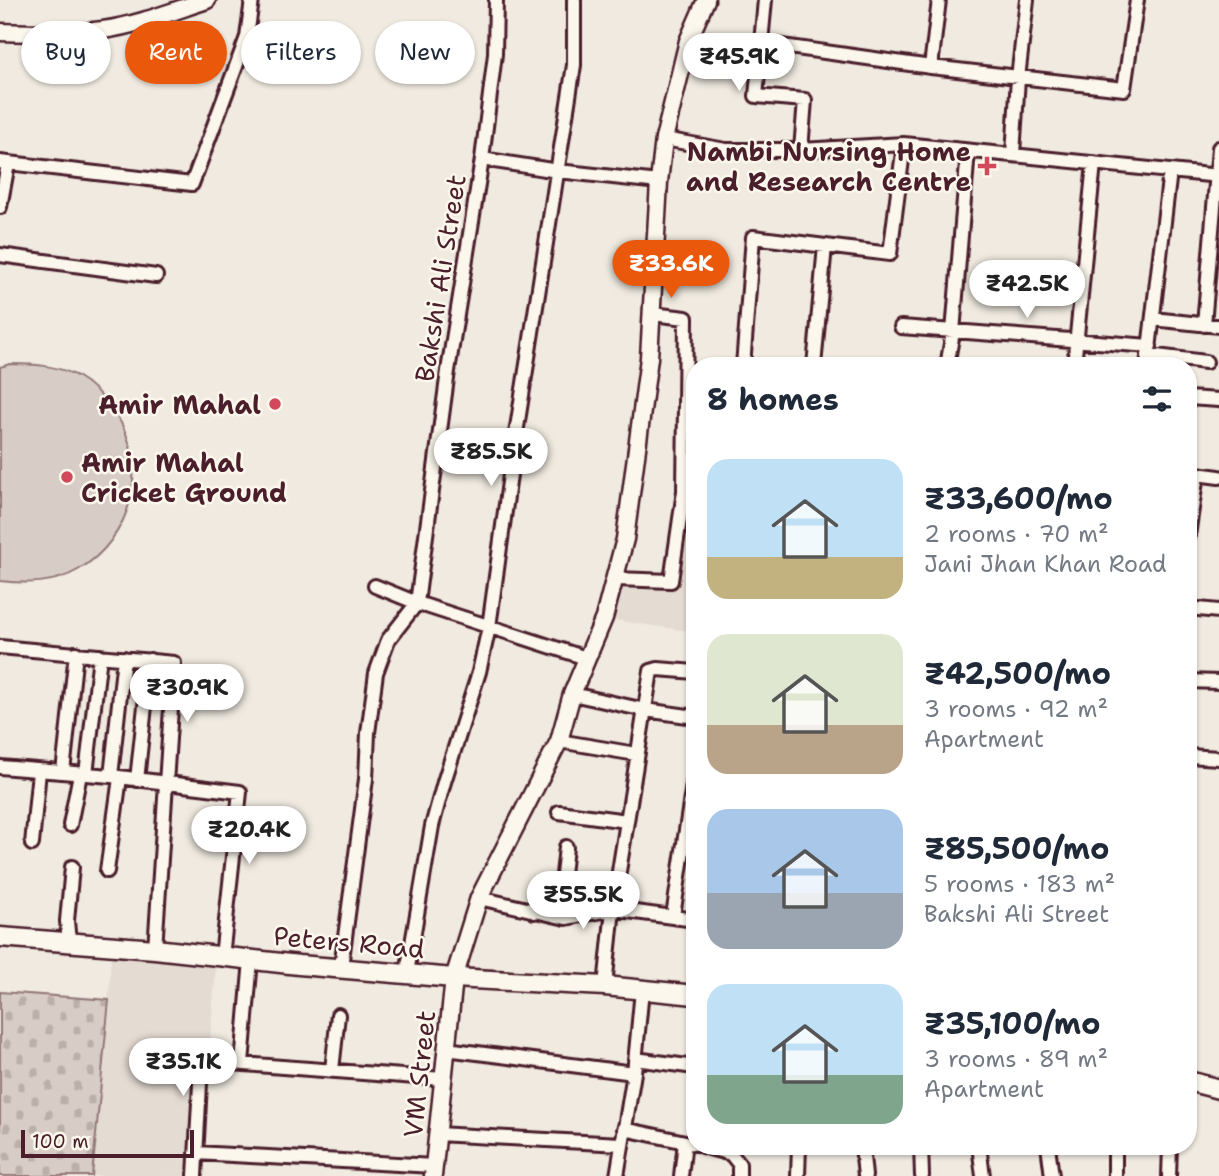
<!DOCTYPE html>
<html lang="en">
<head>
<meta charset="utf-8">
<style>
  :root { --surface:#fff; --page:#f2f2f3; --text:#1f2937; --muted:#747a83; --accent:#ea580c }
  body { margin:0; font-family:"Shantell Sans",sans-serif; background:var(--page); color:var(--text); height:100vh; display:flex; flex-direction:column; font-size:26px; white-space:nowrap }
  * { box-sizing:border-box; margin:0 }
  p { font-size:23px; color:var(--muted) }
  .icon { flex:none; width:38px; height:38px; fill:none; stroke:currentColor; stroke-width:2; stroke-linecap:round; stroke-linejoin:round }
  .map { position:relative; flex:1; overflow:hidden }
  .drawer { position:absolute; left:686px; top:357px; width:511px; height:798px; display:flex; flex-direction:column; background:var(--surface); border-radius:28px; box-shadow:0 2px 5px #0004 }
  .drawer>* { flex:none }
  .top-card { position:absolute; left:21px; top:21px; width:560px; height:63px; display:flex; gap:14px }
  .scale { position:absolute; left:21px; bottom:18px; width:173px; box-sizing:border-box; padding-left:7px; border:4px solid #4a1f2b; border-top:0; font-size:19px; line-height:24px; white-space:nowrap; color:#4a1f2b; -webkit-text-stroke:5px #fbf7ec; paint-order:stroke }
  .price { position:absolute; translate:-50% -60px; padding:0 16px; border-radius:24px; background:#fff; color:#222; font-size:23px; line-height:46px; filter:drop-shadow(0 2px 4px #0008) }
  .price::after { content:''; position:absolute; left:50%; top:42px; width:21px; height:16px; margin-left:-10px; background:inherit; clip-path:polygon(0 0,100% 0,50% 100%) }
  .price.active { background:var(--accent); color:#fff }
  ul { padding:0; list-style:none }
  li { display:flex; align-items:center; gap:21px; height:175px; padding:0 21px }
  li span { display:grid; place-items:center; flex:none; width:196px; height:140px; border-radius:21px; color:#555 }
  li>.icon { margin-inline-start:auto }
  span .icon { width:84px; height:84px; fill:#fffc; stroke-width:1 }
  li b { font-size:30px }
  h2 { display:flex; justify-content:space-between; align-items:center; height:84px; padding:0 21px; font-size:30px }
  .chip { padding:0 24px; border-radius:32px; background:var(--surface); box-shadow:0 2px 5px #0004; font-size:24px; line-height:63px }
  .chip.active { background:var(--accent); color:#fff }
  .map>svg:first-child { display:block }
  .built { fill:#e4dbd2 }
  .green { fill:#d8ccc6; stroke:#917678; stroke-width:2 }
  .cemetery { fill:url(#cemetery-stones); stroke:#917678; stroke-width:2 }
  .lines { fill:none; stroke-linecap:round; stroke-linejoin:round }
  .minor-casing { stroke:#4a1f2b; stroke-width:18 }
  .tertiary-casing { stroke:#4a1f2b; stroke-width:21 }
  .secondary-casing { stroke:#4a1f2b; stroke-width:23 }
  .minor { stroke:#fbf7ec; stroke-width:12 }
  .tertiary { stroke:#fbf7ec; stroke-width:16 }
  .secondary { stroke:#fbf7ec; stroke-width:18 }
  .poi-dot { fill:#d1495b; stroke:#fbf7ec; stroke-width:2.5 }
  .labels { text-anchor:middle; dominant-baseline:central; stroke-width:5; stroke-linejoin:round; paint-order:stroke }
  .poi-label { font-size:26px; font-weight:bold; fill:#4a1f2b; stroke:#fbf7ec; text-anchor:end }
  .street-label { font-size:26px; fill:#4a1f2b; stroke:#fbf7ec }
</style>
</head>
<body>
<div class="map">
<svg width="1219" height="1176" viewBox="0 0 1219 1176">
  <defs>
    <pattern id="cemetery-stones" width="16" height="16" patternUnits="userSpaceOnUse" patternTransform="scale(1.75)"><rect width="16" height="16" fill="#d8ccc6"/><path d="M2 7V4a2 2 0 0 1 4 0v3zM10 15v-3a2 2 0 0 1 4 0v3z" fill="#bbafaa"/></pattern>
  </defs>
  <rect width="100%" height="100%" fill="#f0eae0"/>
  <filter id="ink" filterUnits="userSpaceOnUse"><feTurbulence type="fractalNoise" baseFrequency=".0143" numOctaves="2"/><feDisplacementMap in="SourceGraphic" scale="14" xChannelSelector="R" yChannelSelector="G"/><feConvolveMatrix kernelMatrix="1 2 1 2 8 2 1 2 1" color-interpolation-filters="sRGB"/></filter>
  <g filter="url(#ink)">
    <!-- built -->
    <path class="built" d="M695,476V632L614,620L621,582L677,586Z
      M111,955L216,964L200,1176H92L109,1000Z"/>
    <!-- green -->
    <path class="green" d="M10,364C33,364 56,365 77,376C93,385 105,399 115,413C151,465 132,539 78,570C54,584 27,584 0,581V367Z"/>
    <!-- cemetery -->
    <path class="cemetery" d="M0,992L109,1000L92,1176H0Z"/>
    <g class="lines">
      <defs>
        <path id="minor" d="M765,0L756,96L805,100L801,150
          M761,43L931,67L1124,89L1137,0
          M931,67L939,0
          M664,139L726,150H801L904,144L1219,176
          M1013,154L1018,78L1027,0
          M482,159L558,171L659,182
          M0,162L192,184L247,37L252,0
          M0,207L8,164
          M0,255L156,276
          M1153,319L1219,326
          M1204,325L1219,148
          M901,327L1150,346
          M1148,355L1206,362
          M743,366L753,237L890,254L904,144
          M814,366L825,246
          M947,366L953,332L968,151
          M1074,366L1094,163
          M1147,366L1170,171
          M1188,398L1219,400
          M1189,473L1219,477
          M1188,536L1197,474
          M616,579L671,581L684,491L686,318L652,314
          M375,586L417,603L586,658
          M1188,608L1219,611
          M0,647L174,663L155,949
          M1188,681L1219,682
          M572,694L645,710L695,717
          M559,741L636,754
          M1188,756L1219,758
          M0,767L111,776L240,792L222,957
          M63,772L76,653
          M86,774L100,656
          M111,776L124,658
          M137,780L150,660
          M559,812L627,821
          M70,825L80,774
          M32,844L39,771
          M107,871L120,778
          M479,898L566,918L613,909L695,920
          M534,912L542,892L561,893L566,847
          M673,916L695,771
          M69,942L67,921L72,867
          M341,967L366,779L368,733L376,673L388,640L417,603L448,371L482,159L495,54L496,0
          M407,973L432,826L444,782L479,672L489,627L513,453L574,65V0
          M605,986L613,909L651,671L658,669L695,672
          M446,1049L634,1073
          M635,1059L695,1067
          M242,1063L251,960
          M332,1070L338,1015
          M624,1129L695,1144
          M437,1134L621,1144
          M702,1146L731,1154
          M732,1146L731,1154L739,1164V1176
          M862,1146L865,1176
          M921,1146L922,1176
          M979,1146L983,1176
          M1048,1146L1052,1176
          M1115,1146V1176
          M196,1153L434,1166
          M195,1176L201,1065L204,1061L443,1079
          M617,1176L634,1073L642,990
          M681,1176L685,1142
          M798,1176L799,1146
          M1169,1176L1170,1146"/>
        <path id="tertiary" d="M0,32C34,33 69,34 103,30C138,25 173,11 207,0
          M433,1176L454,978L479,898L559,741L572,694L604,618L625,539L649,358L659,182L664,139L688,41L706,0"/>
        <path id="secondary" d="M0,937L155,949L299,965L454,978L605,986L695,995
          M1188,1081L1219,1089"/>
      </defs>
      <!-- minor casing -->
      <use href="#minor" class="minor-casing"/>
      <!-- tertiary casing -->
      <use href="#tertiary" class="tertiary-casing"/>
      <!-- secondary casing -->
      <use href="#secondary" class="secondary-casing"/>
      <!-- minor -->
      <use href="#minor" class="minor"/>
      <!-- tertiary -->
      <use href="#tertiary" class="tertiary"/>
      <!-- secondary -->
      <use href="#secondary" class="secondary"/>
    </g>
  </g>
  <!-- markers -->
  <g class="poi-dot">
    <path d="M983.5 155.5h7v7h7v7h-7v7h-7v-7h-7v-7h7z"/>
    <circle cx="275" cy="404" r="7"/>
    <circle cx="67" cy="477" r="7"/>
  </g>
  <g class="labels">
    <!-- poi labels -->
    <g class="poi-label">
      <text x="971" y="151">Nambi Nursing Home<tspan x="971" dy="30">and Research Centre</tspan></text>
      <text x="261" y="404">Amir Mahal</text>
      <text x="81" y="462" text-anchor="start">Amir Mahal<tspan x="81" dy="30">Cricket Ground</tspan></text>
    </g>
    <!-- street labels -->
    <g class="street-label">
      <text transform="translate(440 278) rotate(-81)">Bakshi Ali Street</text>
      <text transform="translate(349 942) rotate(5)">Peters Road</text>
      <text transform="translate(419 1074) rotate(-84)">VM Street</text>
    </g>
  </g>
</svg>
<div class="scale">100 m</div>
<b class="price" style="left:739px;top:93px">₹45.9K</b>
<b class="price active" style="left:671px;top:300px">₹33.6K</b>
<b class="price" style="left:1027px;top:320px">₹42.5K</b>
<b class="price" style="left:491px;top:488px">₹85.5K</b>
<b class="price" style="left:187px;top:724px">₹30.9K</b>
<b class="price" style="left:249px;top:866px">₹20.4K</b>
<b class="price" style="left:583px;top:931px">₹55.5K</b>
<b class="price" style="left:183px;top:1098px">₹35.1K</b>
<div class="top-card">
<a class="chip">Buy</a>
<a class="chip active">Rent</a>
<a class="chip">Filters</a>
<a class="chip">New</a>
</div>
<section class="drawer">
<h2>8 homes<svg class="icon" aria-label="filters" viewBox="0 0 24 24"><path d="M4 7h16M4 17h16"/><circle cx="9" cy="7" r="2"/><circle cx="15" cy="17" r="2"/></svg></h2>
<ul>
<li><span style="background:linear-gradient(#bfe0f5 70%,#c2b280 0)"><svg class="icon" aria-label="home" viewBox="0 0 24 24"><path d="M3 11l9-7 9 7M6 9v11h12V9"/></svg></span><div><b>₹33,600/mo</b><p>2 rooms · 70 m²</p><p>Jani Jhan Khan Road</p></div></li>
<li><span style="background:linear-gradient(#dfe7d0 65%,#b9a48a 0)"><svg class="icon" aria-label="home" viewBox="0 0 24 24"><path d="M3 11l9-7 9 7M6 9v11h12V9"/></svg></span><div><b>₹42,500/mo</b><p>3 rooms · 92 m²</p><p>Apartment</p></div></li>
<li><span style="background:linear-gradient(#a9c7e8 60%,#9aa5b1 0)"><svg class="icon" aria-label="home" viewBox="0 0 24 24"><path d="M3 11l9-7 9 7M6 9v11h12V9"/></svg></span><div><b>₹85,500/mo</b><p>5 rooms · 183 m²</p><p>Bakshi Ali Street</p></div></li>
<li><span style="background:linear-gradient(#bfe0f5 65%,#7fa58c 0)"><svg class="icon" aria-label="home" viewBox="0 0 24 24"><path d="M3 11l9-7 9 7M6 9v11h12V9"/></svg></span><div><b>₹35,100/mo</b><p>3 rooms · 89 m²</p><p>Apartment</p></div></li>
</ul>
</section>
</div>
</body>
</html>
